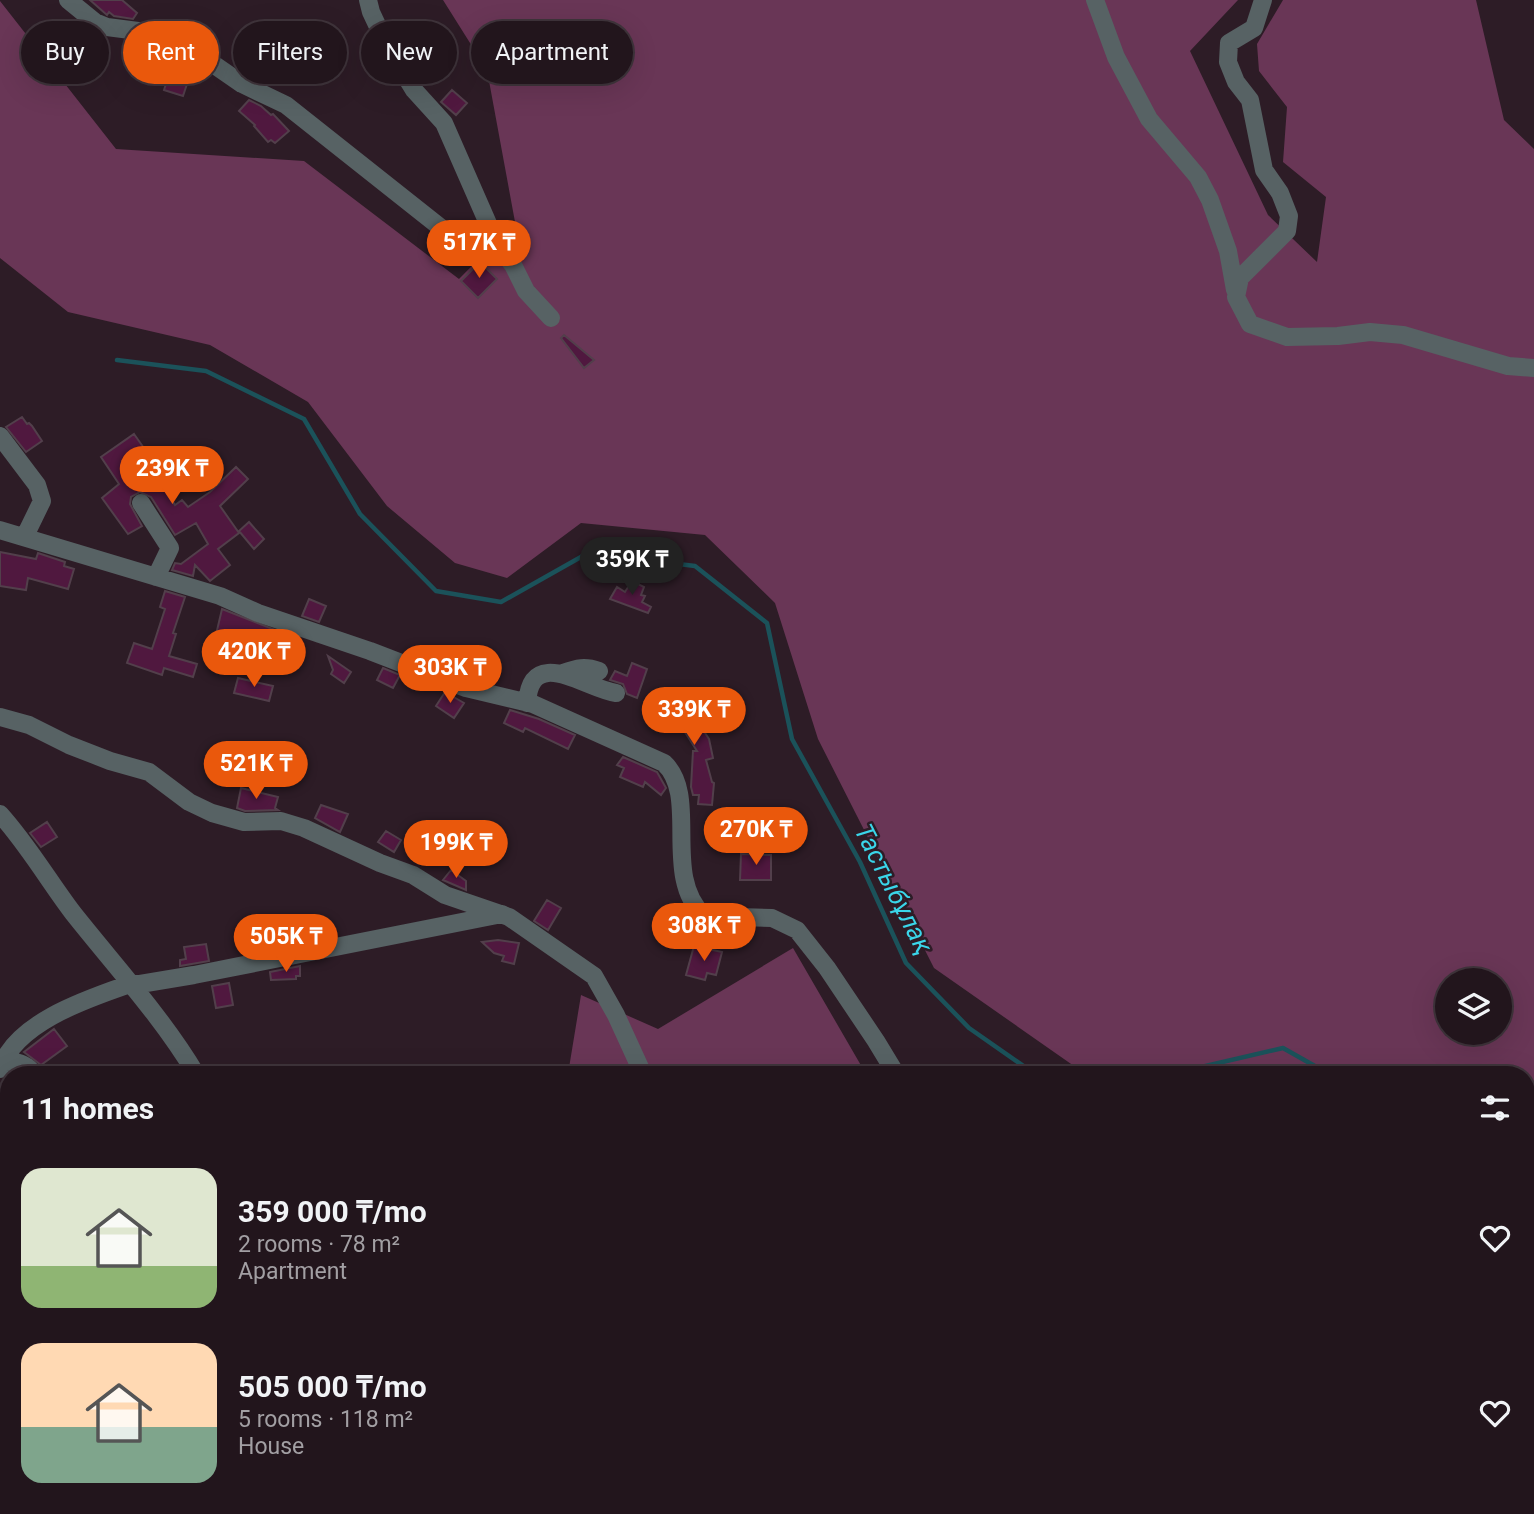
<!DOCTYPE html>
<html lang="en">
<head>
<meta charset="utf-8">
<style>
  :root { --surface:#22151c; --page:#2a1e25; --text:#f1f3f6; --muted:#a29fa3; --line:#3f343b; --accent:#ea580c }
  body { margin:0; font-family:Roboto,sans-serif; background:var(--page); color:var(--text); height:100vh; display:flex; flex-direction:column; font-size:26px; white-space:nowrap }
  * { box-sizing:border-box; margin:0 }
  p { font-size:23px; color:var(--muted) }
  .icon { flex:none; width:38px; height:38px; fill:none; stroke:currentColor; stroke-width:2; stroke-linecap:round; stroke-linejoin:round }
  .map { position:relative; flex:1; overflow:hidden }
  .details { position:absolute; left:0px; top:1066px; width:1535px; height:450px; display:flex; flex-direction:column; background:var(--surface); border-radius:28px 28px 0 0; box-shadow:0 7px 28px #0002,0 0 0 2px var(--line) }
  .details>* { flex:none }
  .hud { position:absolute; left:21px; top:21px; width:700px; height:63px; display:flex; gap:14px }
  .fabs { position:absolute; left:1435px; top:968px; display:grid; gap:14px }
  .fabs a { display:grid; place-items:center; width:77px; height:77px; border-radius:50%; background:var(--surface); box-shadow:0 7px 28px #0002,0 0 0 2px var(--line); font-size:35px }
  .price { position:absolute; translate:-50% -60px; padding:0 16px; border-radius:24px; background:var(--accent); color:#fff; font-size:23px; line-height:46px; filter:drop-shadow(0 2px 4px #0008) }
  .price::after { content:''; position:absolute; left:50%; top:42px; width:21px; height:16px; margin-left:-10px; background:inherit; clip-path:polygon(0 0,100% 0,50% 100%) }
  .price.active { background:#222; color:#fff }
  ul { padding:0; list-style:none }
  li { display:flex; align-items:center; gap:21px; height:175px; padding:0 21px }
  li span { display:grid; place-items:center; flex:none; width:196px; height:140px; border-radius:21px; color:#555 }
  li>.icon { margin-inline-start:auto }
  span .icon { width:84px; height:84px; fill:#fffc; stroke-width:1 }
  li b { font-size:30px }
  h2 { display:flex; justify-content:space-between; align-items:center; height:84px; padding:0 21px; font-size:30px }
  .pill { padding:0 24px; border-radius:32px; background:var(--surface); box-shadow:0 7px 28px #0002,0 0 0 2px var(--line); font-size:24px; line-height:63px }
  .pill.active { background:var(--accent); color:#fff }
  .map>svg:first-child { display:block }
  .green { fill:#693656; fill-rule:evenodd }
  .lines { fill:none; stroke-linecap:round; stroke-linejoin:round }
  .stream { stroke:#1b525a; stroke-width:4.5 }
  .building { fill:#50183f; stroke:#523f4b; stroke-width:2 }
  .minor { stroke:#576264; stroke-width:18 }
  .labels { text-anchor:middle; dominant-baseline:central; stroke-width:5; stroke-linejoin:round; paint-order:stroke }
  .water-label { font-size:26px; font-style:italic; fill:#3ad6ea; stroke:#2d1c26 }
</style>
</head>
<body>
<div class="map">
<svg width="1534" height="1514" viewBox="0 0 1534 1514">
  <rect width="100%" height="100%" fill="#2d1c26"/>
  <!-- green -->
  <path class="green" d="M443,0H1238L1190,51L1268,215L1317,262L1326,197L1283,162L1287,107L1259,71L1257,44L1283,0H1476L1504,120L1534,149V1095L1526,1097V1074H1278L1268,1066L1264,1074L1084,1073L934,968L818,739L775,603L705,535L581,523L507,578L455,563L387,506L308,402L210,345L68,312L0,258V1L116,149L304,161L459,279L515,222L487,70ZM1447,980H1500V1032H1447Z
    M793,948L866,1074H568L581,995L658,1029Z
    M1526,1443L1534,1451V1514H540L539,1507H1526Z"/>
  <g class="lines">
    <!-- stream -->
    <path class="stream" d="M117,360L206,371L304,419L360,514L436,591L501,602L588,553L695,566L767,623L792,739L860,862L906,963L969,1028L1035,1074
      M1171,1074L1283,1048L1329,1074
      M1526,1114L1534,1113"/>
  </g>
  <!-- building -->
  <path class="building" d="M90,0H122L137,13L133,19L114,16L109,12L107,15Z
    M425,42L441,62L420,79L407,56Z
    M174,59L185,63L177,78L188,81L183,96L164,90Z
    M452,90L467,103L456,115L441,102Z
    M249,100L261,106L271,115L273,114L289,131L275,143L271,140L268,142L254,126L255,125L239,111Z
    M480,262L497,279L478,298L461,281Z
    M564,335L594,360L584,368L561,338Z
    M22,417L27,424L29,423L32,426L42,441L26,452L6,427Z
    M134,434L153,461L148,464L175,505L182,500L188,507L210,492L236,467L248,479L220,506L239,533L218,549L230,565L210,581L195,565L193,576L172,570L175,563L181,564L208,544L196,523L175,535L151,497L140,492L131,497L130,504L142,526L128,534L102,498L119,484L101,457Z
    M249,522L264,539L254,549L239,531Z
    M0,552L36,559L38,553L65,562L64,566L74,569L68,589L28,578L26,590L0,586Z
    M632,581L644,587L641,595L645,596L642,602L651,607L648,613L610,599L617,587L625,592Z
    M165,591L185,597L173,633L176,634L169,656L197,664L193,677L164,668L162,675L127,663L134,643L152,649L165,609L160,607Z
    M309,599L326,606L319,622L302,616Z
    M222,609L288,635L290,639L286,647L247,630L242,646L215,639Z
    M328,656L351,672L344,683L331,674L333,670Z
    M632,663L647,669L637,698L627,694L623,684L610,680L615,671L627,676Z
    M383,668L400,675L393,688L377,680Z
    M238,678L273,686L269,701L234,693Z
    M670,691L698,710L693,715L709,739L713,758L706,760L712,782L714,783L712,805L698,804L699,795H693L691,787L693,751H697L683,729L688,726L660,706Z
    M445,692L464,703L454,718L436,706Z
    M510,710L539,719L575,735L568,749L525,728L523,732L504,723Z
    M623,757L657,772L666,788L661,795L645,782L643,787L620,777L624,768L617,765Z
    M241,788L278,797L275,808L278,810L245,811L237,808Z
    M321,805L348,814L340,832L315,818Z
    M47,822L57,837L41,847L30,833Z
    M386,831L401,840L394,852L378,842Z
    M741,854L771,855V880H740Z
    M451,870L466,881V890L443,880Z
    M547,900L561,908L548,930L534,921Z
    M498,940L519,943L514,964L502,961L504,956L494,953L482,942Z
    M206,944L209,961L180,966V960L186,959L184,947Z
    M694,946L722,952L716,975L707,973L705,980L686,975Z
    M300,966V976H296V979L271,980L270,972Z
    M229,983L233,1005L216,1008L212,986Z
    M54,1029L67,1046L41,1065L24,1052Z"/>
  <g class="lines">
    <!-- minor -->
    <path class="minor" d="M68,0L95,22L107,27L138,31L184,50L216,66L242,84L286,105L445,231L459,238L497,244L444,123L414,90L386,44L371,12L368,0
      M1095,0L1116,57L1149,119L1198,177L1210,200L1228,251L1235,290
      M1263,0L1254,28L1229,43L1228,62L1236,82L1250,100L1264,170L1280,193L1289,216L1287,231L1240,278L1236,297L1250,324L1287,337L1338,336L1370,332L1403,335L1508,366L1534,368
      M497,244L513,265L526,291L551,318
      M0,436L37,485L42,501L25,536
      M141,503L170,548L156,577
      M0,530L220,596L258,613L370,651L466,688L533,704L664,763C700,796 661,876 704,916L772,918L797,930L827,968L876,1041L896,1074
      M563,673C577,668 585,666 599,671
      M527,703C531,644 586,689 616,693
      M0,717L29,725L69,745L110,761L149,772L189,802L212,813L244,822L281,821L304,828L380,863L413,875L445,895L509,917L594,976L616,1015L643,1074
      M0,814C28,845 48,880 73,913C115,966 162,1017 196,1074
      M0,1063C14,1060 25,1062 34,1074
      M0,1069C16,1022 87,999 130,984H140L194,975L502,914
      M0,1157V1166
      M0,1348L9,1360
      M1526,1396L1534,1404
      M0,1425L9,1424
      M0,1498L9,1499
      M63,1507L74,1514
      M273,1507L274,1514
      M382,1507L384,1514
      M697,1507L698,1514
      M146,1514L149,1507
      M202,1514L203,1507
      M571,1514V1507"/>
  </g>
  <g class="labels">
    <!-- water labels -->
    <g class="water-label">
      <text transform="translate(894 889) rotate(63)">Тастыбұлақ</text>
    </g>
  </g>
</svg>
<div class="fabs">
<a><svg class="icon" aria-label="layers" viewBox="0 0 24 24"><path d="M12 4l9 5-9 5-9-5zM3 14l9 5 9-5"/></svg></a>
</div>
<b class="price" style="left:479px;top:280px">517K ₸</b>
<b class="price" style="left:172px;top:506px">239K ₸</b>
<b class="price active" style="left:632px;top:597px">359K ₸</b>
<b class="price" style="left:254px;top:689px">420K ₸</b>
<b class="price" style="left:450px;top:705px">303K ₸</b>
<b class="price" style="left:694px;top:747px">339K ₸</b>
<b class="price" style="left:256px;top:801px">521K ₸</b>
<b class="price" style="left:756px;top:867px">270K ₸</b>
<b class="price" style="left:456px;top:880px">199K ₸</b>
<b class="price" style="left:704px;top:963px">308K ₸</b>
<b class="price" style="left:286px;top:974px">505K ₸</b>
<div class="hud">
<a class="pill">Buy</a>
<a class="pill active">Rent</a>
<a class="pill">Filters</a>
<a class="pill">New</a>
<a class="pill">Apartment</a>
</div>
<section class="details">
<h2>11 homes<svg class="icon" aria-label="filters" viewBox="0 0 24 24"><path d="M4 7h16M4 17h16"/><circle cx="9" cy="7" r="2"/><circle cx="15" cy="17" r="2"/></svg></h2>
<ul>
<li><span style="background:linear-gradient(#dfe7d0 70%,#8fb573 0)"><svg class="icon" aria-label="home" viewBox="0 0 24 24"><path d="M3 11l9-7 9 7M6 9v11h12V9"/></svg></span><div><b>359 000 ₸/mo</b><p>2 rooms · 78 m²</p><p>Apartment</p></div><svg class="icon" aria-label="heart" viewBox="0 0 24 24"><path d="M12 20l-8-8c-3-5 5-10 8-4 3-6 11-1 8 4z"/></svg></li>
<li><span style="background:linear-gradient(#ffd9b3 60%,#7fa58c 0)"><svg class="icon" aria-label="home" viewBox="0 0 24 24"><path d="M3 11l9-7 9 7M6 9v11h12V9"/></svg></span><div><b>505 000 ₸/mo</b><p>5 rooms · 118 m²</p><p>House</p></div><svg class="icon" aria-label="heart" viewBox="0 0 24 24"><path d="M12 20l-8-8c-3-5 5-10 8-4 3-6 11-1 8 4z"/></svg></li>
</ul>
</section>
</div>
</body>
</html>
